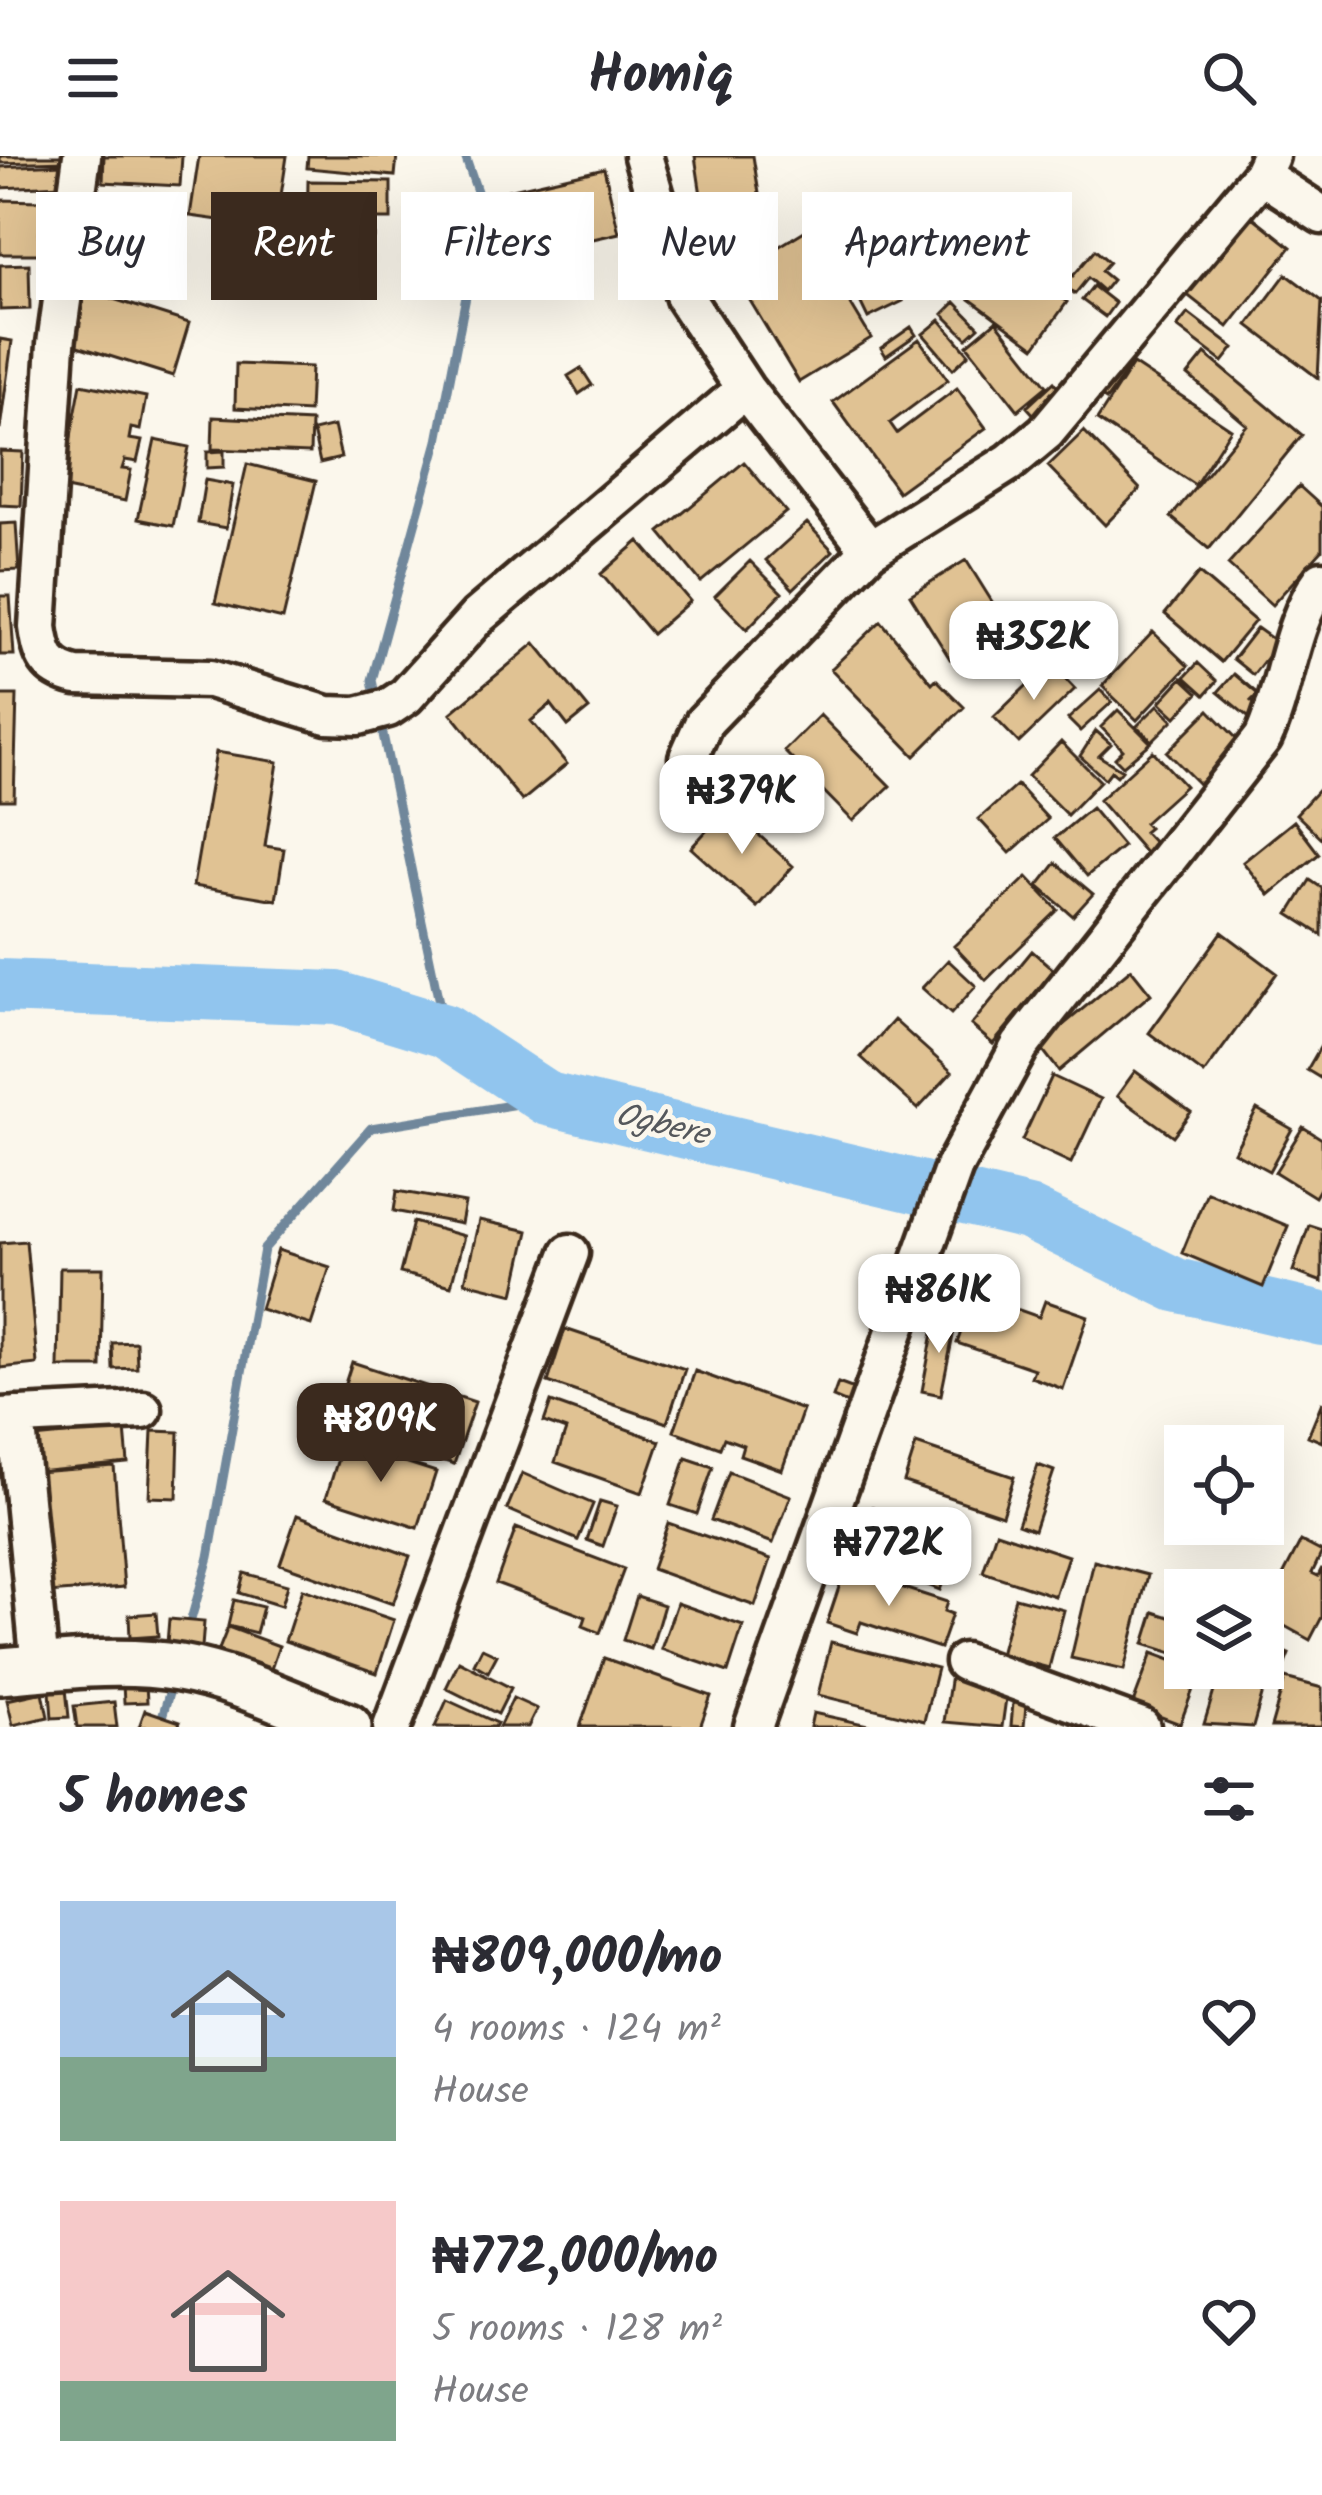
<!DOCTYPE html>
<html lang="en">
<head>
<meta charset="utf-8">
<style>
  :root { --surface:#fff; --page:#f7f7f7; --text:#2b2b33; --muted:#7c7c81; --accent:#3b2a1e }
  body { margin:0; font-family:Kalam,sans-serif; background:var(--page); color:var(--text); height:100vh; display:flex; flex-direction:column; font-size:45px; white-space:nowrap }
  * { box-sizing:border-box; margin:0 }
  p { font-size:39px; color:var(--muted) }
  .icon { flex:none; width:66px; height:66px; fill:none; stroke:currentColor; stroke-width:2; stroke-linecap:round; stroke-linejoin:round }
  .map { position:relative; height:1571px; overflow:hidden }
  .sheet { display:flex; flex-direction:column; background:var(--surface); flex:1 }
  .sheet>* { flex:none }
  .guide { position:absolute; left:36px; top:36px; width:1251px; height:108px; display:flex; gap:24px }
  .buttons { position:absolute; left:1164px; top:1269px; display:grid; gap:24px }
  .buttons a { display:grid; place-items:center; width:120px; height:120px; border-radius:0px; background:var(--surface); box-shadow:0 12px 48px #0002; font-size:60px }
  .price { position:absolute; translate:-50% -102px; padding:0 27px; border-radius:24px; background:#fff; color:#222; font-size:39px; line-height:78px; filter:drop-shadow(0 3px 6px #0008) }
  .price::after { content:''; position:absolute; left:50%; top:72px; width:36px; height:27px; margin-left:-18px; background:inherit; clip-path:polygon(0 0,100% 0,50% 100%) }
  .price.current { background:var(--accent); color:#fff }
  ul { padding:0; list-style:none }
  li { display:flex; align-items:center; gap:36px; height:300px; padding:0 60px }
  li span { display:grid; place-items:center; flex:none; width:336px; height:240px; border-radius:0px; color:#555 }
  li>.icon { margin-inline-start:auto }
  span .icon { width:144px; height:144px; fill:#fffc; stroke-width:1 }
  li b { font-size:51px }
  h2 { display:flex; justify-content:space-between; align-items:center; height:144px; padding:0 60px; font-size:51px }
  .tag { padding:0 42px; border-radius:0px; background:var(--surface); box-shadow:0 12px 48px #0002; font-size:42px; line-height:108px }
  .tag.current { background:var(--accent); color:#fff }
  header { display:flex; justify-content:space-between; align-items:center; height:156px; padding:0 60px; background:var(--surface); font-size:54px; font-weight:700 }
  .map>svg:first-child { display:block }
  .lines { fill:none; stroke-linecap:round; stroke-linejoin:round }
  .stream { stroke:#6f879b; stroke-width:9 }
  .river { stroke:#91c5ee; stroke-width:54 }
  .building { fill:#e0c293; stroke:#3b2a1e; stroke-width:3 }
  .minor-casing { stroke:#3b2a1e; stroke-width:45 }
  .tertiary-casing { stroke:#3b2a1e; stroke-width:54 }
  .minor { stroke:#fbf7ec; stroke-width:36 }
  .tertiary { stroke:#fbf7ec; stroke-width:45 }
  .labels { text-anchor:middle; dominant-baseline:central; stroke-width:10; stroke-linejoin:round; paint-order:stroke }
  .water-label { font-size:33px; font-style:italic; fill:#55585c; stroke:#fbf7ec }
</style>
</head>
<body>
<header><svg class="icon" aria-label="menu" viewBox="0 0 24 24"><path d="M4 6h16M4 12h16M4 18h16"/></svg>Homiq<svg class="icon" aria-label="search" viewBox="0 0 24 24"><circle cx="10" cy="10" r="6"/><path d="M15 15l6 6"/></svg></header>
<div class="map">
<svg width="1322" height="1571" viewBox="0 0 1322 1571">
  <rect width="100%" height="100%" fill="#fbf7ec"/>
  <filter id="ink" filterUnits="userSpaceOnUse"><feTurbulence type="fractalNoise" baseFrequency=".00833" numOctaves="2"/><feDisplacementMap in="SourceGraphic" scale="24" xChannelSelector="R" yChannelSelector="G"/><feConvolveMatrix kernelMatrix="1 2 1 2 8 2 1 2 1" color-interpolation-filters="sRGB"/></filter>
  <g filter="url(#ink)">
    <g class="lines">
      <!-- stream -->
      <path class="stream" d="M377,548L372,524L438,285L483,53L465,0
        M380,564L445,875
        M188,1474L209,1401L264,1093L371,972L548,943
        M159,1571L173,1524"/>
      <!-- river -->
      <path class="river" d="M0,830L337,842L445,875L548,943L1028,1057L1176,1129L1322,1163"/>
    </g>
    <!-- building -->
    <path class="building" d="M0,0H66V5L0,7Z
      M104,0H182L180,30L103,26Z
      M199,0H287L276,72L190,60Z
      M308,0H397L395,20L307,12Z
      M695,0H753L761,50L704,59Z
      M62,8V29L0,32V11Z
      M604,12L619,77L514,101L500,36Z
      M308,25L391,26V63H374V82L307,81Z
      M44,38L68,40L64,98L41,97Z
      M0,44L40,45L39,98H0Z
      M1007,53L1067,103L1052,121L992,72Z
      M1244,54L1291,91L1228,171L1181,134Z
      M290,56H303L302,77H290Z
      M860,56L903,145L868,162L825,73Z
      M84,64L174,90L160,140L70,115Z
      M806,74L871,182L799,226L734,118Z
      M259,78L287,85L281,113L265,110L266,101L254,98Z
      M220,82L251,84V99H240V107H220Z
      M984,86L1067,146L1035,191L952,130Z
      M1095,94L1109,106L1101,115L1112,124L1103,135L1088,122L1075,138L1058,124L1066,114L1073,120Z
      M29,108L30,153L0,154V109Z
      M1286,118L1322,145L1318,222L1248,169Z
      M1093,130L1115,147L1105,161L1082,144Z
      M85,134L189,167L173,220L68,187Z
      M955,146L979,171L967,182L943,158Z
      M1188,157L1234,192L1223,206L1177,171Z
      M940,164L969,198L953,213L923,178Z
      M996,165L1047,230L1018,254L967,189Z
      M911,171L916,179L886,200L881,192Z
      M0,183L12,185L0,273Z
      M919,183L948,224L890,267L897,277L957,232L986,272L898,336L833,246Z
      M1205,198L1302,279L1209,393L1171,361L1247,269L1188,219Z
      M1117,202L1130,211L1106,244L1094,236Z
      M236,208L311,211L309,256L235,252Z
      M1133,208L1231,273L1195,329L1097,264Z
      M581,212L592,229L579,238L568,220Z
      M1054,226L1063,237L1037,262L1027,251Z
      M81,228L146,241L140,274L131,272L129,283L142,285L137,306L125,304L122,313L131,314L125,345L61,332Z
      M213,261L311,266L310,297L212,293Z
      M334,270L341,302L320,307L313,275Z
      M1084,275L1140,333L1105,369L1048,310Z
      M155,284L189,291L173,370L138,363Z
      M0,295L23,296L21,350L0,349Z
      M224,295V311L207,312V296Z
      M744,306L786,356L701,426L660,376Z
      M247,308L316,325L283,463L215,447Z
      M205,324L233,329L226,372L198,367Z
      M1299,330L1322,351V394L1272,449L1228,409Z
      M16,367L19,414L0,415V368Z
      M807,367L833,395L793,433L766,404Z
      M639,385L690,445L652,478L601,418Z
      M966,404L1006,468L950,503L910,439Z
      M750,405L782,437L747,473L715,440Z
      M1199,417L1255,465L1221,506L1165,458Z
      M0,440H10L14,499H0Z
      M881,465L932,527L936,523L964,551L915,600L831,513Z
      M1257,472L1278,487L1253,519L1233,503Z
      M1153,476L1188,510L1137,564L1102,530Z
      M535,487L589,553L568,570L551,548L531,565L567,608L522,645L451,557Z
      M1050,507L1075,533L1019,587L994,561Z
      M1198,507L1217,525L1205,539L1185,521Z
      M1234,518L1258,538L1251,545L1263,555L1254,566L1218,536Z
      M1182,522L1198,537L1176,561L1160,546Z
      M1100,534L1112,546L1080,575L1068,563Z
      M0,539H17L14,644H0Z
      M1158,549L1173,564L1152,585L1137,570Z
      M1118,554L1151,587L1123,610L1115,602L1123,594L1101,571Z
      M1209,554L1241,587L1199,628L1167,596Z
      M820,559L890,630L853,665L784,595Z
      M1096,575L1111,588L1099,600L1122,614L1117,620L1111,615L1105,623L1080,600Z
      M1061,586L1100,625L1067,659L1028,620Z
      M1153,595L1185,630L1144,667L1149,672L1144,676L1157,690L1147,699L1099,644Z
      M216,596L278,606L265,690L284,693L276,744L193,730Z
      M1017,629L1048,663L1010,697L979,663Z
      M1322,630V683L1296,658Z
      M728,651L793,710L757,751L691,692Z
      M1091,652L1123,690L1087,720L1055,682Z
      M1294,665L1319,698L1269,739L1243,706Z
      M1056,707L1093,738L1073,760L1038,730Z
      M1027,721L1058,754L986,824L954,790Z
      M1310,724L1322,732V779L1289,758Z
      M1222,776L1277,817L1204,918L1149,877Z
      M1032,795L1054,814L993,888L971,869Z
      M948,804L976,830L951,858L922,832Z
      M1131,813L1151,838L1059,915L1039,889Z
      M894,864L952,916L918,953L861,901Z
      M1322,888V923L1307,914Z
      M1135,915L1191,956L1173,980L1117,940Z
      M1052,920L1101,943L1071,1007L1022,984Z
      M1257,953L1292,973L1269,1015L1234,996Z
      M1303,971L1322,983V1029L1315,1041L1275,1016Z
      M397,1035L465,1047L461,1068L394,1055Z
      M1207,1036L1288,1070L1263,1131L1182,1097Z
      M479,1064L528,1075L514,1138L465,1126Z
      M413,1066L464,1080L451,1130L400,1117Z
      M1309,1069L1322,1073V1126L1293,1115Z
      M26,1085L37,1208L0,1212V1087Z
      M278,1094L330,1111L311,1169L260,1153Z
      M60,1112H103L101,1211H58Z
      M954,1112L978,1118L974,1131L951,1125Z
      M974,1138L1039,1161L1045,1145L1088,1160L1063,1233L1031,1221L1034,1213L957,1187Z
      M936,1161L956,1165L941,1239L922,1235Z
      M565,1173L685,1213L667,1267L548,1226Z
      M136,1186L137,1212L113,1213L112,1187Z
      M352,1206L475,1246L454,1308L332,1268Z
      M695,1215L803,1254L782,1314L740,1299L743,1289L724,1282L720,1292L674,1275Z
      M838,1227L857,1234L852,1249L833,1241Z
      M551,1246L660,1285L642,1337L555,1306L566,1274L544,1266Z
      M1322,1246V1286L1308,1280Z
      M125,1273L128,1307L37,1316L34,1282Z
      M152,1275L179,1276L177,1342L149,1341Z
      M343,1286L436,1316L418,1372L326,1342Z
      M916,1288L1014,1321L1002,1359L904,1326Z
      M686,1302L713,1311L697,1358L670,1349Z
      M1038,1309L1054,1315L1034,1374L1018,1368Z
      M114,1310L124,1431L49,1437L37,1316Z
      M729,1316L791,1340L773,1387L711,1364Z
      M522,1317L593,1348L578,1384L507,1353Z
      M1263,1324L1280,1329L1272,1358L1263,1356Z
      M600,1345L617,1350L603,1390L587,1384Z
      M873,1351L959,1385L940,1434L853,1399Z
      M297,1359L410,1400L393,1448L280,1408Z
      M668,1367L771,1403L755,1450L652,1413Z
      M516,1372L624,1413L600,1477L583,1470L586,1461L496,1427Z
      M996,1376L1068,1400L1055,1440L983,1416Z
      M1301,1385L1322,1396L1312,1417L1318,1420L1322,1412V1461L1310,1484L1263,1458Z
      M1094,1405L1148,1419L1124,1514L1071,1502Z
      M845,1413L947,1446L944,1455L952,1458L940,1492L861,1466L857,1477L827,1467Z
      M244,1417L287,1429L281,1450L239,1437Z
      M302,1433L394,1464L377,1517L285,1485Z
      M637,1440L664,1449L651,1493L623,1484Z
      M1015,1441L1064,1454L1049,1512L1000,1499Z
      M234,1444L263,1451L256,1477L228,1470Z
      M677,1447L743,1470L728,1516L661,1493Z
      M1154,1456L1185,1466V1501L1144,1488Z
      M156,1457L158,1480L130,1482L129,1459Z
      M169,1463L204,1466L202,1491L167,1487Z
      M228,1471L279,1490L270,1516L218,1496Z
      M831,1486L937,1512L924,1565L818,1539Z
      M1263,1487L1289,1498L1279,1523L1254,1512H1263Z
      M482,1492L497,1499L488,1516L474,1508Z
      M1152,1497L1200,1515L1180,1568L1132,1550Z
      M604,1502L711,1540L700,1571H580Z
      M459,1505L511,1532L498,1558L446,1532Z
      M1221,1512L1267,1522L1253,1571L1204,1568Z
      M951,1519L1008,1528L1002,1571L944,1566Z
      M1285,1522L1322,1532V1571H1271Z
      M123,1528H146L147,1546L124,1547Z
      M66,1533L69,1561L52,1562L50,1535Z
      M43,1536L48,1561L13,1569L7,1544Z
      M1014,1536L1027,1538L1024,1571L1011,1570Z
      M513,1542L537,1553L528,1571H499Z
      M447,1544L497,1567L495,1571H435Z
      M114,1546L117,1571H77L74,1550Z
      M145,1554L180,1566L178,1571H139Z
      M813,1557L877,1571H810Z"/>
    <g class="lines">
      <defs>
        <path id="minor" d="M82,0L56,188L38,471C42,500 47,513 76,520L210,523L327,559L358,560L388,552L406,540L477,461L745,233
          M643,0L685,142L745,233L870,394
          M1270,0L1261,19L1322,59
          M688,602L704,566L870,394L1010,306L1046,276L1261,19
          M16,1260L40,1511
          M0,1261L143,1254
          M964,1506L1141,1571
          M392,1571L570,1097
          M753,1571L954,1011L1020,890L1263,582C1287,531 1288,470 1322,424"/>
        <path id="tertiary" d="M0,1515C59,1510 120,1502 179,1512C237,1522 293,1550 348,1571"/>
      </defs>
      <!-- minor casing -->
      <use href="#minor" class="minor-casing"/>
      <!-- tertiary casing -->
      <use href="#tertiary" class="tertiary-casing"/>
      <!-- minor -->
      <use href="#minor" class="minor"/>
      <!-- tertiary -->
      <use href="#tertiary" class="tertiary"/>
    </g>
  </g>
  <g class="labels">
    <!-- water labels -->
    <g class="water-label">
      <text transform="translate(662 970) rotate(13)">Ogbere</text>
    </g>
  </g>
</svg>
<div class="buttons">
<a><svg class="icon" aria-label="locate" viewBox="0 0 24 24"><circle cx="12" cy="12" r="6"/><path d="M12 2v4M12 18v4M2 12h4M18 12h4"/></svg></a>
<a><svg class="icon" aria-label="layers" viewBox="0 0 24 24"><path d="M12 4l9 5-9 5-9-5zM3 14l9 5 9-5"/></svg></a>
</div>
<b class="price" style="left:1034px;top:547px">₦352K</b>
<b class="price" style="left:742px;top:701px">₦379K</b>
<b class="price" style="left:939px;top:1200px">₦861K</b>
<b class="price current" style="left:381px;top:1329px">₦809K</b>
<b class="price" style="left:889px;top:1453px">₦772K</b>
<div class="guide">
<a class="tag">Buy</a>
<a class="tag current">Rent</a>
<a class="tag">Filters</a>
<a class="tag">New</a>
<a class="tag">Apartment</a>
</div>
</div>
<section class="sheet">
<h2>5 homes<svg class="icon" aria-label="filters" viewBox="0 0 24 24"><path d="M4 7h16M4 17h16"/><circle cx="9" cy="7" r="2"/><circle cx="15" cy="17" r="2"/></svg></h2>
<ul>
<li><span style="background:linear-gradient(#a9c7e8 65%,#7fa58c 0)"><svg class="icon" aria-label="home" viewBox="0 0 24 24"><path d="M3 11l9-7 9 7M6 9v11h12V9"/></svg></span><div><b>₦809,000/mo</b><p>4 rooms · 124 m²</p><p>House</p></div><svg class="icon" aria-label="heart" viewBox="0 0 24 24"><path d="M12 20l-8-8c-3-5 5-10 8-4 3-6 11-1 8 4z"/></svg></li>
<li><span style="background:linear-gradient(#f6c9c9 75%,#7fa58c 0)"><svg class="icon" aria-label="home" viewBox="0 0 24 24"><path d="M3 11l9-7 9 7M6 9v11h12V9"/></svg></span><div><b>₦772,000/mo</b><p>5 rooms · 128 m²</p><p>House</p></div><svg class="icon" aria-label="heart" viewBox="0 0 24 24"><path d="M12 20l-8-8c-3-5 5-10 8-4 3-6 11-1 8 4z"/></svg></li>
</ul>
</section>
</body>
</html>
